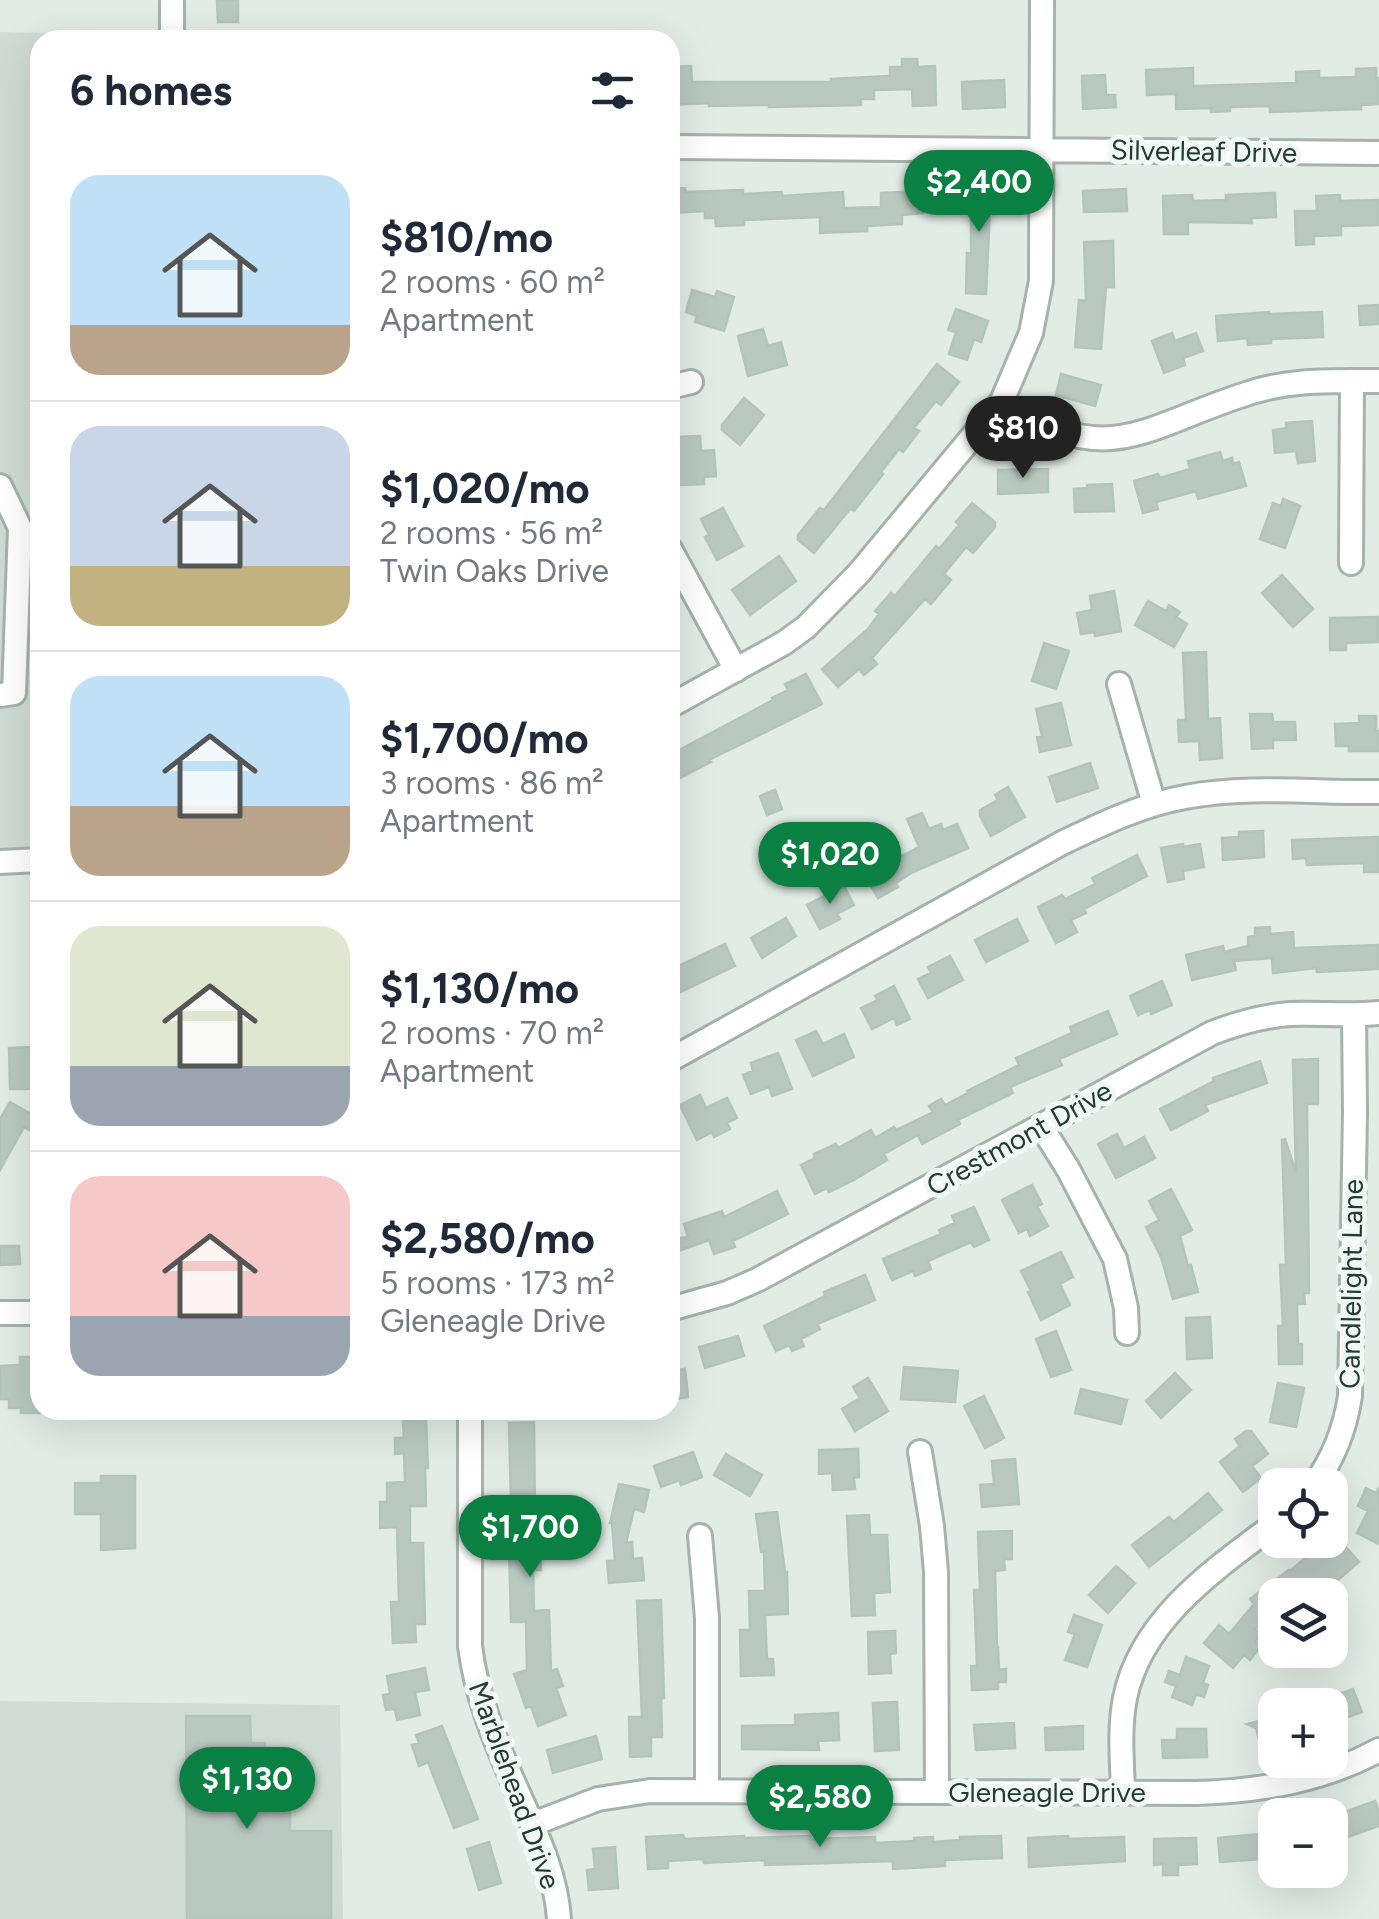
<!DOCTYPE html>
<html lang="en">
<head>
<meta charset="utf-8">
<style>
  :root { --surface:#fff; --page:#f2f2f3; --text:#1f2937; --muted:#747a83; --line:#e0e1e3; --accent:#0b8043 }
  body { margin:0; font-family:Figtree,sans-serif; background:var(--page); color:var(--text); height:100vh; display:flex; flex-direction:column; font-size:38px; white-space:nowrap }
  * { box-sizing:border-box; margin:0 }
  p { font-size:32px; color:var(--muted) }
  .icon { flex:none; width:55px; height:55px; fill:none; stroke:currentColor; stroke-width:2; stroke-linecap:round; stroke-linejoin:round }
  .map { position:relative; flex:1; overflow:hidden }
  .panel { position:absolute; left:30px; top:30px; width:650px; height:1390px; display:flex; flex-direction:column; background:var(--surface); border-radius:30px; box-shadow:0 10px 40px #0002 }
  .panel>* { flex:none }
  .controls { position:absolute; left:1258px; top:1468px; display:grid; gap:20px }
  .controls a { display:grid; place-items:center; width:90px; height:90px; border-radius:20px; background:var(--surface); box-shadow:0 10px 40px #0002; font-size:50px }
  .price { position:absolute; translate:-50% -85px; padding:0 22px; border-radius:35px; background:var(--accent); color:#fff; font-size:32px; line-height:65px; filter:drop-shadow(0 2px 5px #0008) }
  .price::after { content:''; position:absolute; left:50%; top:60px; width:30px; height:22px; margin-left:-15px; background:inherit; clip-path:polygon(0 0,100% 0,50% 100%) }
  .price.current { background:#222; color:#fff }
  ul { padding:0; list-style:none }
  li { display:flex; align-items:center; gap:30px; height:250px; padding:0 40px }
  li+li { border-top:2px solid var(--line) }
  li span { display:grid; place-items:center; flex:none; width:280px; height:200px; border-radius:30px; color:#555 }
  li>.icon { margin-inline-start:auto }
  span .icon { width:120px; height:120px; fill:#fffc; stroke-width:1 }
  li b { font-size:42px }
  h2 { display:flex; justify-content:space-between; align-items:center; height:120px; padding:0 40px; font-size:42px }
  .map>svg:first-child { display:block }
  .built { fill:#cfdcd4 }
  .building { fill:#b9c9c0; stroke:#b3c5bb; stroke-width:2.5 }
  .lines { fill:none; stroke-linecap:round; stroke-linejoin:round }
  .minor-casing { stroke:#a4b4ab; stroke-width:28 }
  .minor { stroke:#fff; stroke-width:22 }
  .labels { text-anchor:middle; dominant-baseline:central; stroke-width:10; stroke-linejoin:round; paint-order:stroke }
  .street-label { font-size:28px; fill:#213c31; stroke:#f1f8f4 }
</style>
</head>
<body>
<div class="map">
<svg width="1379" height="1919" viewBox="0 0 1379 1919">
  <rect width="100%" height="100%" fill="#e1ece5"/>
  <!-- built -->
  <path class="built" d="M0,32L57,33V40H40V860L0,861Z
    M0,1701L340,1705L343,1919H0Z"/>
  <!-- building -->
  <path class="building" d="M217,0H238V22H218Z
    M902,59H917L918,67L935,66L936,105L913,106L912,89L874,90V99H861V105L769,107V105L709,106V103L670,105V67L691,66L692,82H831V79L890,76V67H902Z
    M1193,68V86L1296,83V72L1319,71V78L1356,77V69L1376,68V78H1379V104L1361,105V109L1270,112V106L1230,107V111L1211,112V108L1176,109V94L1147,95L1146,70Z
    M1105,75L1106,95H1115L1116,107L1083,109L1082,76Z
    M1004,80L1005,107L963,109L962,82Z
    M962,187H996L997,209H990L986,294L966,293L967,253L971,254V209H962Z
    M685,188V192L743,190V194L782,192V196L843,192L844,208L881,207V193L922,191L923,213L902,215V224L867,226V231L820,233V217L744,220V225L716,226L715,218H705V211L670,213V189Z
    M1126,189L1127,211L1084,212L1083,191Z
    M1275,193L1276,217L1251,218L1252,223L1188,222V234H1164L1163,196L1192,195L1193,201L1226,200V195Z
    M1340,195V201L1379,200V225L1341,226V235L1314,236V244L1296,245L1295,211H1317L1316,196Z
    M1113,241L1114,287H1106L1101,349L1075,347L1079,300L1086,301L1084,242Z
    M692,290L715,297L717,291L734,297L724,331L695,322L697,316L686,312Z
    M1379,305V324L1360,325L1359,306Z
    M956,309L988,321L981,342L974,339L967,360L949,354L956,332L948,330Z
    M1269,312V314L1322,312L1323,337L1271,339V343L1248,345L1247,338L1218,341L1216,316Z
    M763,329L768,346L781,342L787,365L748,376L738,336Z
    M1172,333L1175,341L1196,333L1203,351L1183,358L1185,365L1164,373L1152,341Z
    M937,364L959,382L941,405L936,401L914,428L919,431L903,452L899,449L881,472L883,474L854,511L850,509L814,553L798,540V535L820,508L824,510Z
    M1061,374L1101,385L1095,406L1056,395Z
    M744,398L764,415L740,445L722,430V425Z
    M1312,421L1315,461L1298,463L1296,451L1275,453L1273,430L1287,428L1286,423Z
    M700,436L701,451L714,450L716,476L704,477V484L679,485L676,437Z
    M1220,452L1223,461L1232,458L1233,464L1239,462L1246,486L1198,499L1196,491L1156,502L1158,509L1143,513L1134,481L1158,474L1160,478L1190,469L1188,461Z
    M1048,469V492L998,494V470Z
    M1112,484L1114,511L1075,512L1074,489L1087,488V485Z
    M1283,499L1300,506L1285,548L1260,539L1273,503L1281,506Z
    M972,503L995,522V527L973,553L966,547L944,574L951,580L931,604L925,599L872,658L877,664L864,675L859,669L838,687L822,669L868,629L879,614L875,611L891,593L895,596L936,546L939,549L959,525L956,522Z
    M723,508L743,546L717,560L705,537L709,535L701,519Z
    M779,556L796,581L750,615L732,590Z
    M1282,575L1313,609L1293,627L1262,593Z
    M1114,591L1121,631L1095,636L1094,632L1081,634L1077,613L1092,610L1090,596Z
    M1148,601L1166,611L1169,605L1180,612L1176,617L1187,624L1174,647L1135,625Z
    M1378,617V642L1346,643V650H1330V618Z
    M1044,643L1069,651L1056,689L1032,681Z
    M1206,652L1208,719L1220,718L1222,758L1200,760L1199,741L1179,742L1178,720H1186L1183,653Z
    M806,674L822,704L709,760L711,762L674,781L670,774V755L773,700L772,698L788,690L785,684Z
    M1061,703L1071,745L1040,752L1037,737L1042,736L1036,709Z
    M1250,714H1272L1273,722H1295L1296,740H1273V748L1252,749Z
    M1359,716H1376V731H1379V751H1349V746H1336L1335,724L1359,723Z
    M1090,763L1098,788L1057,802L1049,777Z
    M1008,787L1025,817L991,836L980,816V810L998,800L995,795Z
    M775,790L782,809L767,815L760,796Z
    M922,813L929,829L941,824L943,830L957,824L968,848L911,873L896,883L898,887L878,898L865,875L919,847L907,819Z
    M1263,831L1264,857L1223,860L1222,838L1239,837V832Z
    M1379,837V872H1364V863L1307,865L1306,858L1293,859L1292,840Z
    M1183,844V847L1200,844L1204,867L1183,871L1184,879L1168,882L1161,848Z
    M1137,855L1147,876L1084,909L1086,913L1071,920L1077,932L1056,943L1038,907L1062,895L1065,899L1095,884L1092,878Z
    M844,886L854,905L837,914L840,919L820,929L807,905Z
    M786,918L796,936L762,958L751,938Z
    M1017,919L1028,941L986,962L975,940Z
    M1270,927V934L1293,932L1294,948L1379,945V969L1317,972L1316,968L1273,973L1272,958L1234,961L1236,970L1192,980L1186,955L1223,946L1224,952L1248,946V937L1255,936V928Z
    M725,944L735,966L670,997V970Z
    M950,956L963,980L928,998L918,979L931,973L928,967Z
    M1162,981L1172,1005L1151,1014L1150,1010L1138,1015L1130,996Z
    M894,986L910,1019L897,1025L894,1018L872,1029L861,1008L878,1000L875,996Z
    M1108,1011L1117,1034L1059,1059L1062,1065L1010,1087L1013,1093L958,1120L960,1124L922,1144L918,1135L884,1154L887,1160L854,1180L829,1192L827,1188L815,1194L801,1165L815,1158L814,1154L836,1144L838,1148L871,1130L875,1138L894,1127L896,1130L933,1112L929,1106L941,1099L945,1105L968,1093L967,1091L1019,1065L1016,1058L1072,1033L1070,1027Z
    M816,1031L823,1044L844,1034L854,1057L813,1076L796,1040Z
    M34,1047L35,1089H10L9,1048Z
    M778,1053L792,1089L772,1096L769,1087L751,1094L743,1075L753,1071L751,1063Z
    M1318,1059V1104H1307L1309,1293H1304L1305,1304H1297L1298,1344H1302V1364H1279L1278,1326H1283L1280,1265H1286L1282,1140L1285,1139L1296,1173L1293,1060Z
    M1260,1061L1267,1083L1205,1105L1208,1111L1171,1130L1160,1109L1214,1081L1213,1078Z
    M700,1095L706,1108L727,1098L737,1118L727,1123L730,1129L714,1137L712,1132L697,1140L680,1105Z
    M10,1102L40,1119V1136L24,1127L0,1170V1119Z
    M1117,1134L1124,1148L1144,1137L1155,1158L1116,1178L1098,1144Z
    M1032,1185L1042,1204L1037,1206L1048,1226L1030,1236L1027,1229L1019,1233L1002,1200Z
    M1171,1189L1192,1230L1180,1236L1188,1266L1191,1265L1198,1292L1173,1299L1161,1257L1146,1227L1159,1220L1149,1201Z
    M777,1191L788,1214L733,1241L735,1247L714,1254L709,1240L670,1254V1239L688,1237L684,1224L722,1211L724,1217Z
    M974,1207L989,1240L974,1247L971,1242L928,1261L931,1269L915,1276L913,1271L892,1280L883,1259L941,1234L939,1230L955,1223L952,1216Z
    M0,1246H19L20,1264L0,1265Z
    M1061,1252L1073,1277L1060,1284L1070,1305L1041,1320L1028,1292L1031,1291L1021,1271Z
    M865,1275L875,1300L817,1324L820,1329L801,1339L804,1346L792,1351L789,1345L776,1351L764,1326L825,1296L824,1292Z
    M1210,1317L1212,1358L1187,1359L1186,1318Z
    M1056,1331L1071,1370L1051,1377L1036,1339Z
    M738,1336L744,1356L705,1368L699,1347Z
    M20,1357H40V1413H21V1408H9V1399H0V1366L20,1365Z
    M904,1367L958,1371L955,1402L901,1399Z
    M685,1369L688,1397L670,1400V1371Z
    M1175,1373L1191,1390L1161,1418L1146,1401Z
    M868,1378L888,1411L855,1431L842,1409L860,1398L853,1387Z
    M1278,1383L1304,1388L1296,1427L1270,1422Z
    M1081,1389L1127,1400L1121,1424L1075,1413Z
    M984,1396L1004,1438L985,1448L964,1406Z
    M426,1420L428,1468H425L426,1506H410V1543H423L425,1624H415L416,1642L393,1643L391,1602H399L397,1527L380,1528V1502H387V1483L405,1482L404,1453L395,1454V1438H404L403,1421Z
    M534,1422L535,1514H542L543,1529L539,1530L541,1570H533L534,1611L549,1610L551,1671L557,1669L563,1686L556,1688L566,1715L538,1726L531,1706L526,1708L514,1674L527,1670L526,1622H511L509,1544H512L509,1423Z
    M1246,1431H1251L1268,1454L1252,1466L1261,1478L1243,1492L1220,1462L1240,1446L1235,1439Z
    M858,1449L859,1477L854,1478L855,1489L833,1490L832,1473L819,1474V1450Z
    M693,1452L702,1477L681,1485L680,1480L661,1487L654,1466Z
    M726,1454L762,1475L750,1496L714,1475Z
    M1015,1459L1019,1504L982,1507L980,1485L994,1484L992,1461Z
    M101,1476H135V1548L101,1550V1514H75V1483H101Z
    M619,1484L649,1490L644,1512L634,1509L626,1543L632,1542L633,1559L642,1558L644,1580L609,1583L607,1561H615L612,1523H610Z
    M1366,1488L1376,1493L1379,1488V1544L1357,1533L1368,1511L1358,1506Z
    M1208,1493L1222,1510L1149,1567L1132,1545L1169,1517L1174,1522Z
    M777,1512L785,1572H787L788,1614L765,1615L767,1659H773L774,1675L741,1676L740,1630H750L749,1591H765L764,1552H761L756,1514Z
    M869,1515L870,1535H887L890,1592L874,1593L875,1615L852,1616L847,1516Z
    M1012,1531V1559H1004L1005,1570L995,1571L997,1647H998L999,1670L1006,1669V1682H998V1689L972,1690L971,1666H977L974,1590H980L978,1532Z
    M1343,1544L1359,1562L1324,1592L1316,1582L1300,1595H1275V1614L1255,1629L1261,1634L1255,1642L1261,1646L1250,1660L1244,1655L1233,1668L1204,1643L1219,1625L1229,1634L1254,1604L1250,1599L1289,1570L1290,1571L1317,1548L1326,1559Z
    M1116,1566L1135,1583L1108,1613L1089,1595Z
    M661,1600L664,1698H661L662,1737H651V1756L630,1757L629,1717H642L637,1601Z
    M1074,1615L1102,1625L1087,1667L1065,1660L1075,1634L1068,1632Z
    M895,1631L896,1653L890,1654L891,1673L869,1674L868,1632Z
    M1186,1657L1209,1666L1203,1683L1208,1685L1204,1697L1196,1694L1192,1705L1172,1697L1176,1686L1165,1682L1169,1671L1180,1675Z
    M425,1668L429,1690L415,1692L420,1715L397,1720L395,1709L386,1710L383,1695L390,1694L387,1676Z
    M1353,1689L1362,1712L1330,1724V1697Z
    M897,1702L899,1750L875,1751L873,1703Z
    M838,1713L839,1740L818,1741L819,1750L742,1749V1726L795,1725V1715Z
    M186,1716H250L251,1743H265L266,1770H290V1831H331V1919H187Z
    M1275,1717V1742L1261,1746L1256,1728L1247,1724Z
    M1014,1723L1015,1748L976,1750L974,1725Z
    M442,1726L478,1819L454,1828L428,1762L419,1766L412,1745L419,1743L416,1735Z
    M1083,1726V1749L1046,1750L1045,1728Z
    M1177,1729H1206L1207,1757L1163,1758L1162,1740H1177Z
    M596,1736L602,1759L553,1773L547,1750Z
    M1375,1801L1379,1811V1826L1345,1838L1336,1815Z
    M1260,1834L1262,1859L1220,1862L1218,1838Z
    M683,1835L684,1839L744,1836V1838L810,1836V1839L875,1837V1843L914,1841V1838L933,1837V1842L960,1840V1837L1001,1836L1002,1858L945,1860V1866L893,1869V1861L765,1865V1860L704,1863L703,1859L668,1861V1868L648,1869L646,1837Z
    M1068,1836V1839L1124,1837L1125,1861L1029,1867L1028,1838Z
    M1196,1838L1197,1864L1178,1865V1875H1163V1864L1154,1865V1839Z
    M489,1842L501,1883L479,1890L467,1849Z
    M615,1847L618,1888L589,1890L587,1870L595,1869L593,1849Z"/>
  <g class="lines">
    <defs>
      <path id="minor" d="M172,40V0
        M670,147L1379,153
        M670,387L691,382
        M1002,401C1109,472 1144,426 1249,393C1291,379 1335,381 1379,381
        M0,486L20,528L14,693L0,695
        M670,549L736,670
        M1351,563L1352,381
        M1119,684L1154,804
        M670,706L784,643L806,627L859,573L1002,401L1031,333L1041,281L1042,0
        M0,862L40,860
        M670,1060L1062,843C1102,824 1141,805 1185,797C1249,785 1315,793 1379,792
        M1041,1126L1068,1169L1115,1259L1126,1308L1127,1333
        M670,1309L727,1293L757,1280L1212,1033C1238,1023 1263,1016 1290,1014C1320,1013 1349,1016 1379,1013
        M0,1313H40
        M470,1410V1646C476,1695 495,1741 515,1786C534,1829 556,1872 559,1919
        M920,1452L932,1526L936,1572L937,1792
        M1314,1485C1334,1458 1345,1429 1350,1396L1355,1112L1354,1015
        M700,1536L707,1618V1791
        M1123,1791C1122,1761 1119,1728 1125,1698C1141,1619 1215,1569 1275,1524
        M533,1824L598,1799L650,1791L1196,1793C1260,1791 1322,1781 1379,1750"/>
    </defs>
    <!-- minor casing -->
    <use href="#minor" class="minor-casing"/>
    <!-- minor -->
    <use href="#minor" class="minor"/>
  </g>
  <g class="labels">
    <!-- street labels -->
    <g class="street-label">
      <text transform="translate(1204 151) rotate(1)">Silverleaf Drive</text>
      <text transform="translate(1019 1138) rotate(-29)">Crestmont Drive</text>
      <text transform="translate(1351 1284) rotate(-89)">Candlelight Lane</text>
      <text transform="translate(515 1785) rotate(70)">Marblehead Drive</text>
      <text x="1047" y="1792">Gleneagle Drive</text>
    </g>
  </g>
</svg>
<div class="controls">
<a><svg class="icon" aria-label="locate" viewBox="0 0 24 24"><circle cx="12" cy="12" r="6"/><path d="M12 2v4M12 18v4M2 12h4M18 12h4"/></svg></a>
<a><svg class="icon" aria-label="layers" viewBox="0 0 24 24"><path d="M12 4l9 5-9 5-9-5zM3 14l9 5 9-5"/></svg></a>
<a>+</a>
<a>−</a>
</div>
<b class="price" style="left:979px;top:235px">$2,400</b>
<b class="price current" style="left:1023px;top:481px">$810</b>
<b class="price" style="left:830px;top:907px">$1,020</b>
<b class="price" style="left:530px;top:1580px">$1,700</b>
<b class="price" style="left:247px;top:1832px">$1,130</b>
<b class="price" style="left:820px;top:1850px">$2,580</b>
<section class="panel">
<h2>6 homes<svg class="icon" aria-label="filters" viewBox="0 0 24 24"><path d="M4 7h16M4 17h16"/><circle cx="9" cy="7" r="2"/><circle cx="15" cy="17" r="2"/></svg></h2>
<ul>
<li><span style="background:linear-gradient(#bfe0f5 75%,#b9a48a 0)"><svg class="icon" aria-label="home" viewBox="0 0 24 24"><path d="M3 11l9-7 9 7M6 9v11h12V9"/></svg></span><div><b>$810/mo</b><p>2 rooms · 60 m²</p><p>Apartment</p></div></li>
<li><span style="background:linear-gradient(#c9d6e8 70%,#c2b280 0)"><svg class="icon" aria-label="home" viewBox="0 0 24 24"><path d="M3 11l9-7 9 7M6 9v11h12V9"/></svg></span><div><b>$1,020/mo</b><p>2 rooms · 56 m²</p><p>Twin Oaks Drive</p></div></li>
<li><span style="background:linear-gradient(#bfe0f5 65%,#b9a48a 0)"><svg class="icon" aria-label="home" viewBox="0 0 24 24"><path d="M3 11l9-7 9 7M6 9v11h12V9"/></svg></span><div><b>$1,700/mo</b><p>3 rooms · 86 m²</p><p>Apartment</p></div></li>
<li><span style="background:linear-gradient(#dfe7d0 70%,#9aa5b1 0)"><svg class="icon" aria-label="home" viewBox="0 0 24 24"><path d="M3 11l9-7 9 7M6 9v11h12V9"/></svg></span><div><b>$1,130/mo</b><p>2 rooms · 70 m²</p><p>Apartment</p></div></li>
<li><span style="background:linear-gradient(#f6c9c9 70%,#9aa5b1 0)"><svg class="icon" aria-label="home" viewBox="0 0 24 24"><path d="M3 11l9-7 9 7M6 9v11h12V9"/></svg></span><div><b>$2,580/mo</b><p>5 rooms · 173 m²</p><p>Gleneagle Drive</p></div></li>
</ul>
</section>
</div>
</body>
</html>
